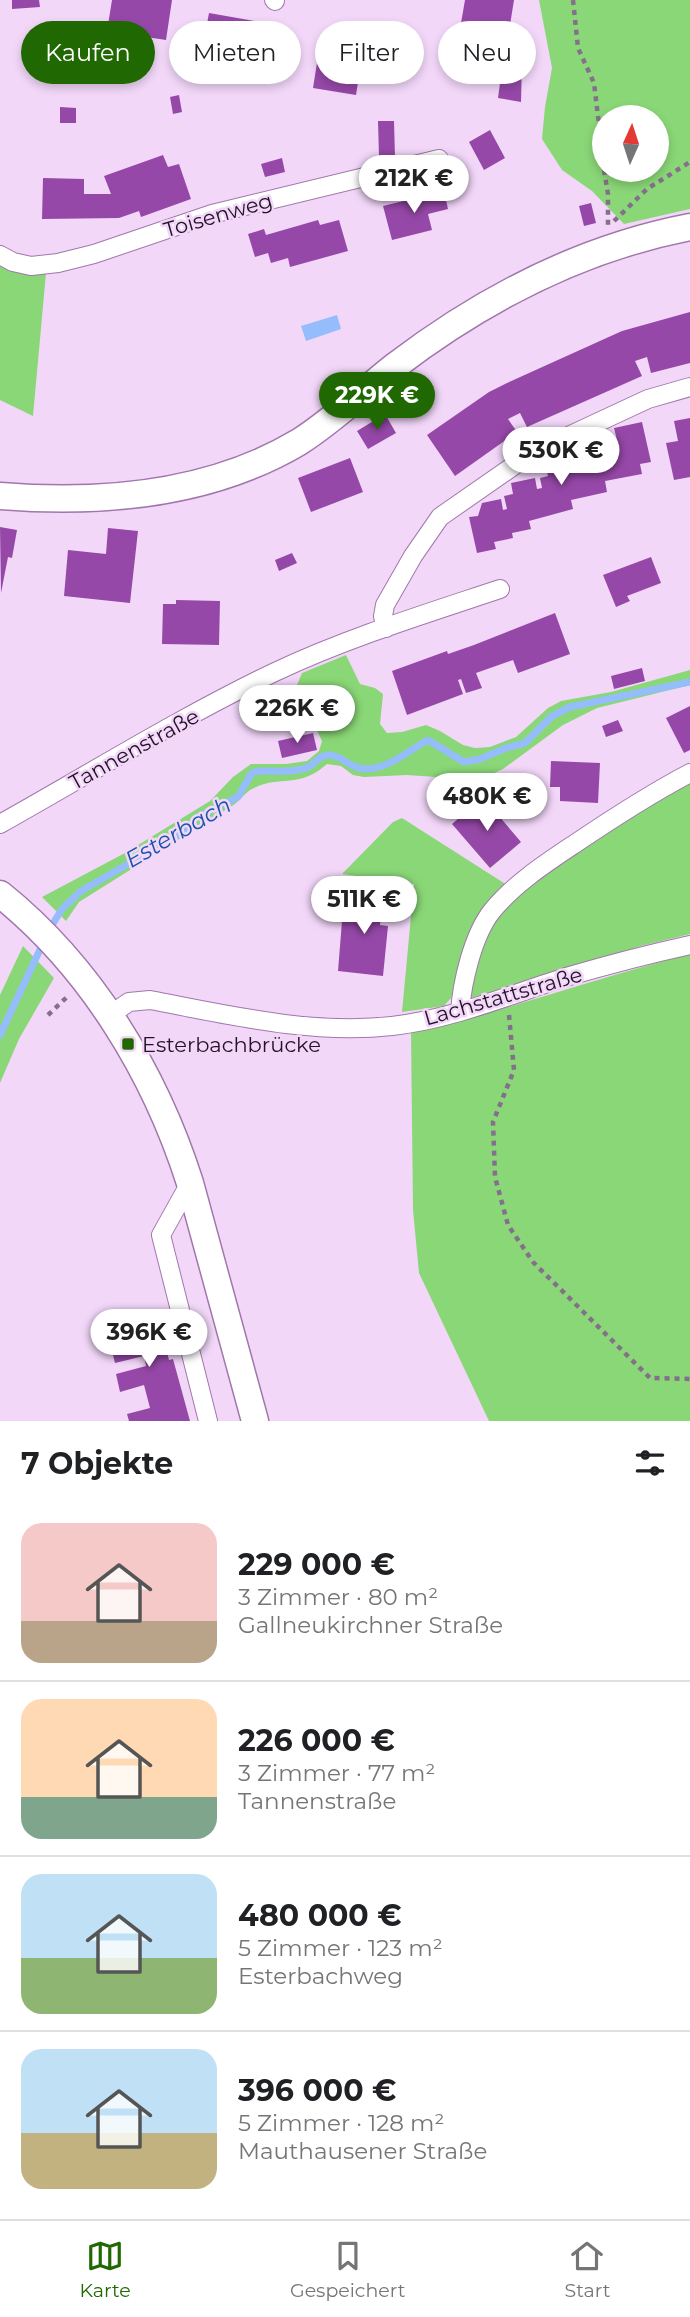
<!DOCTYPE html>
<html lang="de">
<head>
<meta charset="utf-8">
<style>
  :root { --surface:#fff; --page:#f6f6f6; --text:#202124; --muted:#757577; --line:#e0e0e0; --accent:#206801 }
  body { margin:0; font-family:Montserrat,sans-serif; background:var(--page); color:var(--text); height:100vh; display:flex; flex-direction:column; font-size:26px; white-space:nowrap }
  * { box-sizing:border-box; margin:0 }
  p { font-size:23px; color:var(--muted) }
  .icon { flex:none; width:38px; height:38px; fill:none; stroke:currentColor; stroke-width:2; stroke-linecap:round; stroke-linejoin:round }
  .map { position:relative; height:1421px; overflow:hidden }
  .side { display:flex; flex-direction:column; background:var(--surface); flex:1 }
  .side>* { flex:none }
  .hud { position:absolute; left:21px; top:21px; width:649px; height:63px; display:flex; gap:14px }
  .needle { width:46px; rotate:3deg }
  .tools { position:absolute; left:592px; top:105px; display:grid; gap:14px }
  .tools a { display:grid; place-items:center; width:77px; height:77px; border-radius:50%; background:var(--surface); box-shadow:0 4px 10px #0003; font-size:35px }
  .price { position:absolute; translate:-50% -60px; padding:0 16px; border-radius:24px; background:#fff; color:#222; font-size:23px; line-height:46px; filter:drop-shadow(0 2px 4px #0008) }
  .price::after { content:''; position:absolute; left:50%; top:42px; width:21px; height:16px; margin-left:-10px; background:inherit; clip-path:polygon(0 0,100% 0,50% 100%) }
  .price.active { background:var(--accent); color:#fff }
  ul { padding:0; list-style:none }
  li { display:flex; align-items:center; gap:21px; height:175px; padding:0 21px }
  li+li { border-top:2px solid var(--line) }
  li span { display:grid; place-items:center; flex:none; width:196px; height:140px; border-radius:21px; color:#555 }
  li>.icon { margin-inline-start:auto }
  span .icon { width:84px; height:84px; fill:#fffc; stroke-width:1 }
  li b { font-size:30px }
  h2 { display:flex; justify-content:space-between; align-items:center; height:84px; padding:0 21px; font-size:30px }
  .chip { padding:0 24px; border-radius:32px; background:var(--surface); box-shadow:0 4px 10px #0003; font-size:24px; line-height:63px }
  .chip.active { background:var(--accent); color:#fff }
  .dock { display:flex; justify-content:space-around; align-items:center; height:98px; border-top:2px solid var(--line); background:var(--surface); font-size:19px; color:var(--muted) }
  .dock a { display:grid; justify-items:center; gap:4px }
  .dock .active { color:var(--accent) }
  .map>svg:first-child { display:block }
  .green { fill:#8ad777; fill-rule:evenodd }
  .water { fill:#96bdfb }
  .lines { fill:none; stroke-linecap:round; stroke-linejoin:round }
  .stream { stroke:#96bdfb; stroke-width:7 }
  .building { fill:#9648a8 }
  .street-casing { stroke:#a177ab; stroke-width:20 }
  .secondary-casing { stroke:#a177ab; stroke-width:29 }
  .path { stroke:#85708b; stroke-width:4.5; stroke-dasharray:5 5; stroke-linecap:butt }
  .street { stroke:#fff; stroke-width:18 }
  .secondary { stroke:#fff; stroke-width:26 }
  .poi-dot { fill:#206801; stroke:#f2d7f9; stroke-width:2.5 }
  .labels { text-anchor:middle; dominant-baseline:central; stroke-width:5; stroke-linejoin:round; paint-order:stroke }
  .street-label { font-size:21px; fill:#231327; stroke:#f2d7f9 }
  .poi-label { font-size:21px; fill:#231327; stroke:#f2d7f9; text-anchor:start }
  .water-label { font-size:23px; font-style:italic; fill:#1a53ac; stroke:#f2d7f9 }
</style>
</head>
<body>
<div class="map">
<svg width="690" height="1421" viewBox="0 0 690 1421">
  <rect width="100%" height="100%" fill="#f2d7f9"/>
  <!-- green -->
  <path class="green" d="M539,0H690V209L624,224L592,191L562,170L542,139L545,107L552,68ZM604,117H656V170H604Z
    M0,265L29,275L46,273L33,416L0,400Z
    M346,655L360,684L375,688L383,694L380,724L387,733L402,732L426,725L440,731L463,745L475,748L490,747L516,737L548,708L561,701L611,692L690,670V685L597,708L563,725L503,769L479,780L407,775L364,777L353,775L341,766L327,764C298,790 279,774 252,789C246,792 240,800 235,804L79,902L66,921L42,897L125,853L210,801L233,777L251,764H286L307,761L319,751L322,741L314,724L302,717L295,702L297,685L302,673Z
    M690,779V934L641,946L468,999L488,925L536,877Z
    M402,818L507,885L473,935L451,998L444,1006L402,1012L414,884L342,874L393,822Z
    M23,946L54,978L19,1039L0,1083V995Z
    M690,954V1421H489L419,1273L413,1210L411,1033C505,1011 596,978 690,954Z"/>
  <!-- water -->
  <path class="water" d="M337,315L341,329L306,341L301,326Z"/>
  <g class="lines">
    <!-- stream -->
    <path class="stream" d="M49,930L62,909L81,891L135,860L156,843L177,835L199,816L238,797L251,774L257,771C273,771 291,773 306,768C315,765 318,755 329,755C341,755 348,766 359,768C383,774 409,750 428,740L464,762L480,759L506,748L525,743L552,716L570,707L690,682
      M0,1035L44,941"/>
  </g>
  <!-- building -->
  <path class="building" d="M12,0H39L40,7L12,9Z
    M112,0H172L166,40L107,31Z
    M465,0H514L510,25L521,27L515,61L522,62L521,102L498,98L501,76L495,74L492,68L493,61L482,59L486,33L460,29Z
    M209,13L278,25L277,27L292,30L285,67L270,65V68L201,56Z
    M320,44L363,51L356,95L313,88Z
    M179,95L182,112L173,114L170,97Z
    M60,107L76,108V123H60Z
    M378,121H394L395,157H379Z
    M490,130L505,158L484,170L469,142Z
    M163,155L168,167L179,164L191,199L141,217L139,211L119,218L42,219L43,178L84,179V194H111L104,176Z
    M282,158L285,172L265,177L261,164Z
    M444,191L448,209L428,214L432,230L392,240L383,206Z
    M591,203L596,223L584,226L579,206Z
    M318,220L320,225L339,220L348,251L290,267L288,258L271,263L268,253L255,257L248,234L264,229L266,235Z
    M690,312V363L651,373L647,357L635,361L642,376L527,427L520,413L508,419L517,432L455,476L427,435L489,392L507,383L622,331Z
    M385,414L396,433L368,449L357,431Z
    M690,418V477L674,480L666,443L678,441L674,421Z
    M642,422L651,462L640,464L642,474L605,481L607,492L571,500L573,509L529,521L531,529L512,533L513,538L494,542L496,549L477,553L469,517L478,516L482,503L501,499L503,510L507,509L504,496L513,494L511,483L535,478L537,489L542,488L540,478L548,476L545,465L569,460L571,471L576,470L574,459L582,457L580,446L603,441L605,453L610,452L608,442L617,440L614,428Z
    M350,458L363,492L311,512L298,478Z
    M0,527L17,530L12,558L8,557L1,593Z
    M108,528L138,531L130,603L64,596L68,550L106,554Z
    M292,553L297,563L279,571L275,560Z
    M651,557L661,583L627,596L630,601L616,607L603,575Z
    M176,600L220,601L219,645L162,644L163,604H176Z
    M555,613L570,654L518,673L513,660L476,673L482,688L466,693L461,679L458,680L463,694L407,715L392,671L447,651L448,654L474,645Z
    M642,668L645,681L614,689L611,676Z
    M690,706V750L684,753L666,718Z
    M618,720L623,731L606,737L602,726Z
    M313,733L317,750L282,758L278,741Z
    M551,761L600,763L598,803L560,801V787H550Z
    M479,801L483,805L487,802L521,842L490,868L452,824Z
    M354,889L383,891L380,925L388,926L383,976L338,971L342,921L350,922Z
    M157,1313L169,1360L173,1359L190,1421H129L127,1414L150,1408L144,1385L120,1392L116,1374L146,1366L144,1356L115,1363L112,1351L111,1325Z"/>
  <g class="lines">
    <defs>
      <path id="street" d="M274,0L275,1
        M0,255L13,262L31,266L58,263L94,254L212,214L439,159
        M386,628L383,616L385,605L413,556L440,517L532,453L648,399L690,387
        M0,824C91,773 181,717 275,672C347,638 425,614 500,589
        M460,1012C462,982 473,935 492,911C515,883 546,863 576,843C613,818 650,794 690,773
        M110,1015L129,1002L150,1000C229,1015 312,1035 392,1026C453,1019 509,995 566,977C607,965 649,954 690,945
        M190,1183L161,1235L208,1421"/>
      <path id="secondary" d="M0,496C101,504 210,495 299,442C334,420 363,391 395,366C483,299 581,248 690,227
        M0,894C91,967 155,1073 190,1183L255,1421"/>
    </defs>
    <!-- street casing -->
    <use href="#street" class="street-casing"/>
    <!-- secondary casing -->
    <use href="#secondary" class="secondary-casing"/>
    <!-- path -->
    <path class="path" d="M573,0L578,48L594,83L604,166
      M604,170L608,194V226
      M614,221L647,189L690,162
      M48,1015L68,996
      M509,1015L514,1070L493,1122L495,1177L508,1225L533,1262L650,1378L690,1379"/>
    <!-- street -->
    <use href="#street" class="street"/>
    <!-- secondary -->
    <use href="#secondary" class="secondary"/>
  </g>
  <!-- markers -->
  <rect class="poi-dot" x="121" y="1037" width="14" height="14" rx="3.5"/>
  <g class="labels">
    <!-- street labels -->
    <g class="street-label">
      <text transform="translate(218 215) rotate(-16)">Toisenweg</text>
      <text transform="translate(134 749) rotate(-29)">Tannenstraße</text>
      <text transform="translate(503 996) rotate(-16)">Lachstattstraße</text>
    </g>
    <!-- poi labels -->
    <g class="poi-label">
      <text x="142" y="1044">Esterbachbrücke</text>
    </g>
    <!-- water labels -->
    <g class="water-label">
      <text transform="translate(178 832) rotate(-30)">Esterbach</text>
    </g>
  </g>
</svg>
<div class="tools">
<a><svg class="needle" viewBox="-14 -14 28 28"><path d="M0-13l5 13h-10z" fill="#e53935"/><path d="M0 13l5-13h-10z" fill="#757577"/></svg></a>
</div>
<b class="price" style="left:414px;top:215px">212K €</b>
<b class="price active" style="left:377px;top:432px">229K €</b>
<b class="price" style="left:561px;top:487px">530K €</b>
<b class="price" style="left:297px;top:745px">226K €</b>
<b class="price" style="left:487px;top:833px">480K €</b>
<b class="price" style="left:364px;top:936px">511K €</b>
<b class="price" style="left:149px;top:1369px">396K €</b>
<div class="hud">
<a class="chip active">Kaufen</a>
<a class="chip">Mieten</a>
<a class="chip">Filter</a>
<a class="chip">Neu</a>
</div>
</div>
<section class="side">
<h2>7 Objekte<svg class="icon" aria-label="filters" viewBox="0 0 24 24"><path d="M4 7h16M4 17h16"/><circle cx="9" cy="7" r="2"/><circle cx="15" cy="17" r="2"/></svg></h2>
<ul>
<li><span style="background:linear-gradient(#f6c9c9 70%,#b9a48a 0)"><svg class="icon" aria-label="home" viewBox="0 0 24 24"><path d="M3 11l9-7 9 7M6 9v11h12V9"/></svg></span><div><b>229 000 €</b><p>3 Zimmer · 80 m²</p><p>Gallneukirchner Straße</p></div></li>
<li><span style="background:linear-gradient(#ffd9b3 70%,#7fa58c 0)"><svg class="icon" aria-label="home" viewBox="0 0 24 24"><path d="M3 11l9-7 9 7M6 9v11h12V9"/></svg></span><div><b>226 000 €</b><p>3 Zimmer · 77 m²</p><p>Tannenstraße</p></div></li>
<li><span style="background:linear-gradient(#bfe0f5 60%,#8fb573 0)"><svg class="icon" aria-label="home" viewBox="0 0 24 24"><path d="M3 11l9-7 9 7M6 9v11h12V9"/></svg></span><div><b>480 000 €</b><p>5 Zimmer · 123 m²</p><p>Esterbachweg</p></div></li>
<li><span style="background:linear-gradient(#bfe0f5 60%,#c2b280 0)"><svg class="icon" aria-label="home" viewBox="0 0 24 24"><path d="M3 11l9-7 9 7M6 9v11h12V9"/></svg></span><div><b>396 000 €</b><p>5 Zimmer · 128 m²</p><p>Mauthausener Straße</p></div></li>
</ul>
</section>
<nav class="dock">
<a class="active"><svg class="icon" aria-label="map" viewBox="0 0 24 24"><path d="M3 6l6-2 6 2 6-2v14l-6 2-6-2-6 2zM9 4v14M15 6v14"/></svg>Karte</a>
<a><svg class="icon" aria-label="saved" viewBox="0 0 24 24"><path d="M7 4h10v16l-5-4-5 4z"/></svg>Gespeichert</a>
<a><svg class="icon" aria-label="home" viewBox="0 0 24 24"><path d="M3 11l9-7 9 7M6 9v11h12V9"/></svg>Start</a>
</nav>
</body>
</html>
